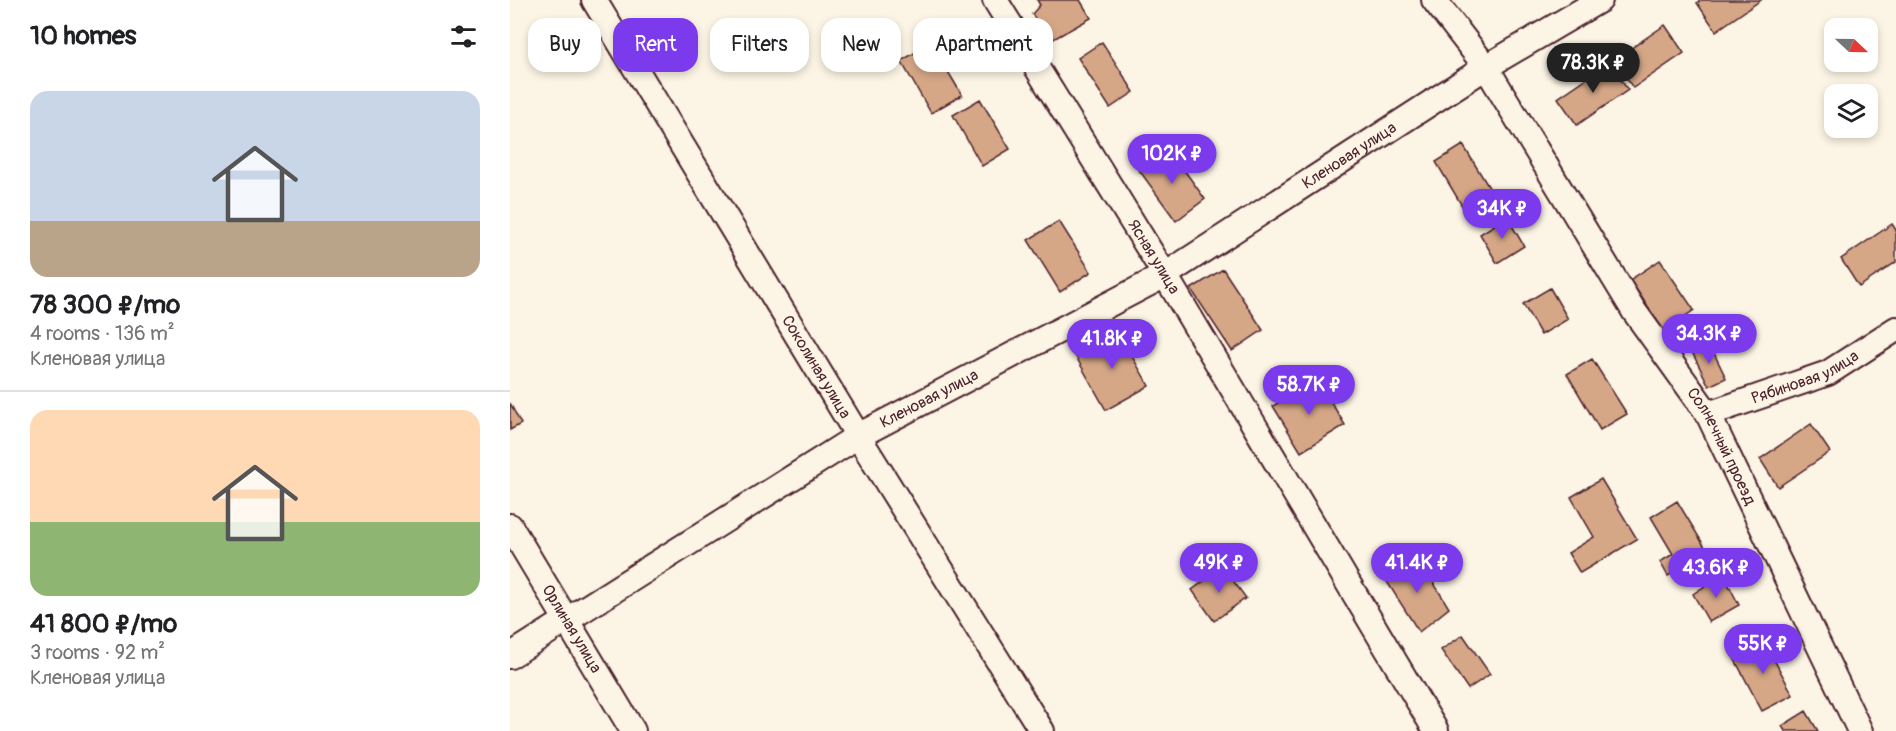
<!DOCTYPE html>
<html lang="en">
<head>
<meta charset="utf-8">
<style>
  :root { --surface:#fff; --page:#f6f6f6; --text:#202124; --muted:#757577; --line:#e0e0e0; --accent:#7c3aed }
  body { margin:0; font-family:Pangolin,sans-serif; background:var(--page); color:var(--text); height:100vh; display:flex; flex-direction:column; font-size:22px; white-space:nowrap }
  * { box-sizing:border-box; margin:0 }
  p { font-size:20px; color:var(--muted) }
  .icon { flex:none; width:33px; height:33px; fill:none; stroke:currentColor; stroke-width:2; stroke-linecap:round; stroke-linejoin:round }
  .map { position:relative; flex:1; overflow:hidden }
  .side { display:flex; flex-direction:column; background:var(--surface); width:510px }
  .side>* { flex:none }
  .guide { position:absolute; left:18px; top:18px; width:570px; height:54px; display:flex; gap:12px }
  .needle { width:39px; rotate:112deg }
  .buttons { position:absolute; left:1314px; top:18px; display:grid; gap:12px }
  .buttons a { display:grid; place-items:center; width:54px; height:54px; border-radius:12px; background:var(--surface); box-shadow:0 3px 9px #0003; font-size:30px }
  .price { position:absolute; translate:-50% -51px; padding:0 14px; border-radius:21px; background:var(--accent); color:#fff; font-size:20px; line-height:39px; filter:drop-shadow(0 2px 3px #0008) }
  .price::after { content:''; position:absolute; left:50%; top:36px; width:18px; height:14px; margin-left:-9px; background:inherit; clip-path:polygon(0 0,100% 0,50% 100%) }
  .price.selected { background:#222; color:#fff }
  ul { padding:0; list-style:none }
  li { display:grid; align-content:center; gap:12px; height:318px; padding:0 30px }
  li+li { border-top:2px solid var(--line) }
  li span { display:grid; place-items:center; height:186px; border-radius:18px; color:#555 }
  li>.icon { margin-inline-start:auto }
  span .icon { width:108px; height:108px; fill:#fffc; stroke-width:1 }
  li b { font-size:26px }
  h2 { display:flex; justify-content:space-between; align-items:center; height:72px; padding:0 30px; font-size:26px }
  .chip { padding:0 21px; border-radius:18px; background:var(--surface); box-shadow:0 3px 9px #0003; font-size:21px; line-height:54px }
  .chip.selected { background:var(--accent); color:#fff }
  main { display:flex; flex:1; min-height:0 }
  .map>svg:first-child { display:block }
  .building { fill:#d5a787; stroke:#4a1f2b; stroke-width:1.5 }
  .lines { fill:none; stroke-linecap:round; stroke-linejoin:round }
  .minor-casing { stroke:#4a1f2b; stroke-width:28 }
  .minor { stroke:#fcf5e5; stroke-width:24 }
  .labels { text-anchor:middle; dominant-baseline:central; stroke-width:5; stroke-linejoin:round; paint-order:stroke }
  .street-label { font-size:16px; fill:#4a1f2b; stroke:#fcf5e5 }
</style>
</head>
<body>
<main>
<section class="side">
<h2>10 homes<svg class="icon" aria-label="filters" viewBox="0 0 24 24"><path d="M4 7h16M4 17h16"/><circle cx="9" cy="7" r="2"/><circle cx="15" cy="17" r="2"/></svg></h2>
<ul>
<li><span style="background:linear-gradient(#c9d6e8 70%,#b9a48a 0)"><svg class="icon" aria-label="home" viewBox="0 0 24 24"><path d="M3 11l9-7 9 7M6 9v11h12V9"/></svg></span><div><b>78 300 ₽/mo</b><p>4 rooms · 136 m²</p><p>Кленовая улица</p></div></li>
<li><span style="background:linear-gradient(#ffd9b3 60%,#8fb573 0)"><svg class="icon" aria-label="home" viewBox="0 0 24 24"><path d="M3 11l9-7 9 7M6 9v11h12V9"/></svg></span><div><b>41 800 ₽/mo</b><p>3 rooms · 92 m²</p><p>Кленовая улица</p></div></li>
</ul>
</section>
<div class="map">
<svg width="1386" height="731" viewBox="0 0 1386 731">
  <rect width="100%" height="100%" fill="#fcf5e5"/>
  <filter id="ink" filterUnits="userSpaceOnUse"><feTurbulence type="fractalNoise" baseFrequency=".0167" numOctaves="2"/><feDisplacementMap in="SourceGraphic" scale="12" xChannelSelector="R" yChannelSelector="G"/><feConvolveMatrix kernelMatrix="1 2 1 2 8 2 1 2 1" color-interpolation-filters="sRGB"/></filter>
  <g filter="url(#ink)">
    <!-- building -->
    <path class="building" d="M527,0H570L581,18L540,41L522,14L530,5Z
      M1191,0H1251L1206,31L1187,3Z
      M1155,25L1174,53L1123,88L1104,60Z
      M592,42L624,92L600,108L568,58Z
      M421,43L452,95L421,113L391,61Z
      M1099,63L1118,90L1067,125L1048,98Z
      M470,99L500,149L472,166L443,115Z
      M953,145L986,199L958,216L926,162Z
      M659,149L695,199L666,221L629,170Z
      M997,217L1014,246L987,263L970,234Z
      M549,221L581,272L550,292L518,240Z
      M1382,224L1386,230V262L1349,287L1331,259Z
      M1150,260L1184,310L1154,331L1120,280Z
      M713,269L753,330L722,351L681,289Z
      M1040,288L1058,319L1031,335L1013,304Z
      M607,330L639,386L596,410L565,355Z
      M1199,343L1216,378L1199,386L1182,352Z
      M1082,359L1117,414L1090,430L1057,374Z
      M807,379L835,425L791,452L763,406Z
      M0,403L11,424L0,430Z
      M1301,424L1320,452L1268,487L1250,459Z
      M1091,479L1127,539L1070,573L1058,553L1084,537L1061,497Z
      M1167,501L1198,552L1158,576L1150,562L1163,554L1141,517Z
      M908,557L939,608L909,632L874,577Z
      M713,567L736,598L704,621L682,590Z
      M1213,574L1229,605L1199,622L1183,594Z
      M953,635L980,674L958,689L931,650Z
      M1253,639L1283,695L1252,711L1223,656Z
      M1296,711L1308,731H1275L1272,726Z"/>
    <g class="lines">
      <defs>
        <g id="minor">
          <path id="s1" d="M84,0L348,436L532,731"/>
          <path id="s2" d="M485,0L655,275L926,731"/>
          <path id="s3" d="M924,0L976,67L1124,311L1198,414L1350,731"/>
          <path id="s4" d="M1198,414L1318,373L1386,329"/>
          <path id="s5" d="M0,526L123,731"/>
          <path id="s6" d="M0,656L348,436L655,275L976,67L1090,0"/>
        </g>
      </defs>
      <!-- minor casing -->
      <use href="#minor" class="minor-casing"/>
      <!-- minor -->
      <use href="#minor" class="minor"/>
    </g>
  </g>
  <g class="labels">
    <!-- street labels -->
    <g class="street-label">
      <text stroke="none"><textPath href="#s6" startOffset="978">Кленовая улица</textPath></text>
      <text stroke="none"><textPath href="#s2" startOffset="302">Ясная улица</textPath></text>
      <text stroke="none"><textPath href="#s1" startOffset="429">Соколиная улица</textPath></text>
      <text stroke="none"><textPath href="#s4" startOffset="104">Рябиновая улица</textPath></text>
      <text stroke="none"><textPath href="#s6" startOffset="492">Кленовая улица</textPath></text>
      <text stroke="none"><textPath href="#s3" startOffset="532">Солнечный проезд</textPath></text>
      <text stroke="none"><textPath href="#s5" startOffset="120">Орлиная улица</textPath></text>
    </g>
  </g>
</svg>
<div class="buttons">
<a><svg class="needle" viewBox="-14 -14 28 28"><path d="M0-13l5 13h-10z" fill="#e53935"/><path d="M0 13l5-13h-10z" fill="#757577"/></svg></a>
<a><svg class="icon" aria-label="layers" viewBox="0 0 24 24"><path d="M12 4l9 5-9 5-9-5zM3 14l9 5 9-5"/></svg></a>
</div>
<b class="price selected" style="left:1083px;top:94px">78.3K ₽</b>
<b class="price" style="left:662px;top:185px">102K ₽</b>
<b class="price" style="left:992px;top:240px">34K ₽</b>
<b class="price" style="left:1199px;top:365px">34.3K ₽</b>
<b class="price" style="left:602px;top:370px">41.8K ₽</b>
<b class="price" style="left:799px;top:416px">58.7K ₽</b>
<b class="price" style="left:709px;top:594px">49K ₽</b>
<b class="price" style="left:907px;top:594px">41.4K ₽</b>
<b class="price" style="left:1206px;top:599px">43.6K ₽</b>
<b class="price" style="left:1253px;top:675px">55K ₽</b>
<div class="guide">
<a class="chip">Buy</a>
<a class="chip selected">Rent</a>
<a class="chip">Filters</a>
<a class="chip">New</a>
<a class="chip">Apartment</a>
</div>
</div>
</main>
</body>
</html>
